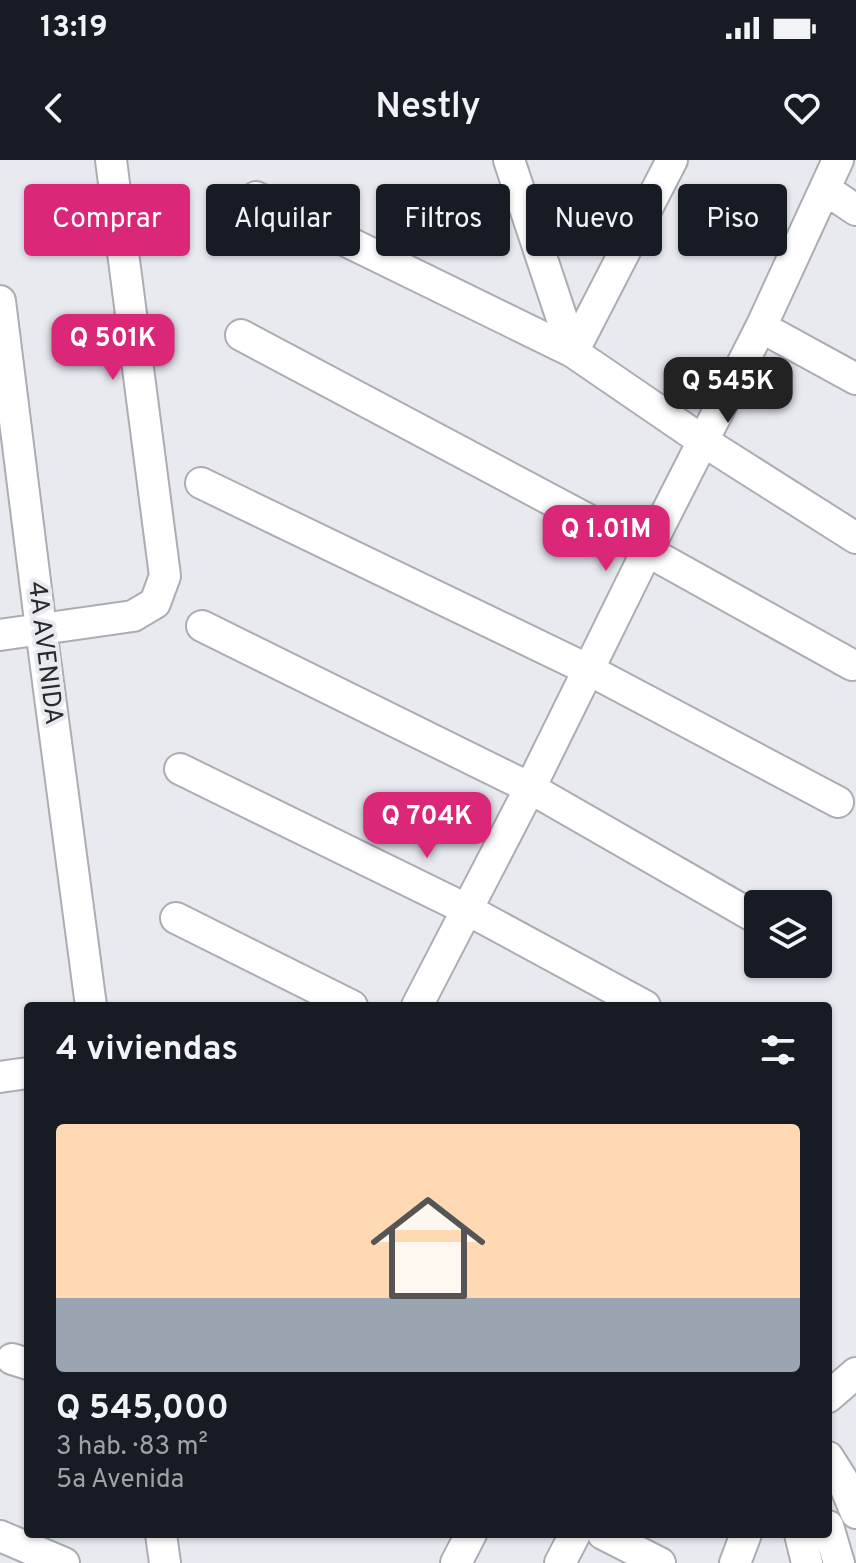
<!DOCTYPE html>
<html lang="es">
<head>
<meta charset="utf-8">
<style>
  :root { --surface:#171b24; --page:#20242c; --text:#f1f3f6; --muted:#9ea1a6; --accent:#db2777 }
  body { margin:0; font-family:Overpass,sans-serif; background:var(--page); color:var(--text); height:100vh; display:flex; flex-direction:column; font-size:30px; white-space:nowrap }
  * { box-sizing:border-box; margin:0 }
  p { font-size:26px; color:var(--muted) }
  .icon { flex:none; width:44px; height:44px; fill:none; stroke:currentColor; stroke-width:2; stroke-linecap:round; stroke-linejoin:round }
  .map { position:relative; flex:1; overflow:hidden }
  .drawer { position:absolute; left:24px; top:842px; width:808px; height:536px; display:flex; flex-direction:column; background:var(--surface); border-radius:8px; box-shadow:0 2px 6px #0004 }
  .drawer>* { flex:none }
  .top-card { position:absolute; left:24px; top:24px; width:808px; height:72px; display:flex; gap:16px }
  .tools { position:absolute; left:744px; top:730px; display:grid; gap:16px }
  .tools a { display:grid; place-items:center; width:88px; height:88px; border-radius:8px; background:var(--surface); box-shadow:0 2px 6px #0004; font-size:40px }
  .price { position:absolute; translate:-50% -68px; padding:0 18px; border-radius:16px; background:var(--accent); color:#fff; font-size:26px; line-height:52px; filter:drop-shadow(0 2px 4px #0008) }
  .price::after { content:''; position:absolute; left:50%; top:48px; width:24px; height:18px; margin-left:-12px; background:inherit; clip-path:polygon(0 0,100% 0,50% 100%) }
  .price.selected { background:#222; color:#fff }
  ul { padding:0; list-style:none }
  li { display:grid; align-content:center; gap:16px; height:424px; padding:0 32px }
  li span { display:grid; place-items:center; height:248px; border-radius:8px; color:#555 }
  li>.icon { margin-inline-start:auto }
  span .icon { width:144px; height:144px; fill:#fffc; stroke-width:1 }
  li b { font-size:34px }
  h2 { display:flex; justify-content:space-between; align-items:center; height:96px; padding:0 32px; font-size:34px }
  .pill { padding:0 28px; border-radius:8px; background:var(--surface); box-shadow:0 2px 6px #0004; font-size:28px; line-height:72px }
  .pill.selected { background:var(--accent); color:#fff }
  .status { display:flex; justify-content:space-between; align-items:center; height:56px; padding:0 40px; background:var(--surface); direction:ltr }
  .status svg { height:22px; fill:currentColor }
  header { display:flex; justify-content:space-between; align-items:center; height:104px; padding:0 32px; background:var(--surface); font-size:36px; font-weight:600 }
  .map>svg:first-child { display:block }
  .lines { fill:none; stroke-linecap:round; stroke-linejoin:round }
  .minor-casing { stroke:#abadb3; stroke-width:34 }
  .minor { stroke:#fff; stroke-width:30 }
  .labels { text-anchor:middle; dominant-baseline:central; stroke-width:8; stroke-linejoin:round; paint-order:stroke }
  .street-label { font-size:26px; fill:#2a2a2d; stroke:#e8eaf0 }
</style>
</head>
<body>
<div class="status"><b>13:19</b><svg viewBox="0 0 49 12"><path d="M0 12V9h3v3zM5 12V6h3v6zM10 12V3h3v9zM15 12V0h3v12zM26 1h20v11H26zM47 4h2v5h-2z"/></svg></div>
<header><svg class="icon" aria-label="back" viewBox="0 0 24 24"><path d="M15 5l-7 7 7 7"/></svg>Nestly<svg class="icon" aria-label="heart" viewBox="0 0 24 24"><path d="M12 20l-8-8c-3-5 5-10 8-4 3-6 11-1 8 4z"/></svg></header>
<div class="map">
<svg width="856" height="1403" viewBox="0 0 856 1403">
  <rect width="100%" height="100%" fill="#e8eaf0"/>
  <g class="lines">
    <defs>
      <path id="minor" d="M509,0L573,192
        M825,29L856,50
        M256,37L573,192L703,281L856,378
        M0,141L41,469L91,846
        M761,167L856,219
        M241,175L647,391L852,505
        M573,192L672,0
        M201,323L589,510L838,642
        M202,466L530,628L758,759
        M0,475L133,456L155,443L165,416L111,0
        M180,609L468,750L645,846
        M176,758L352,846
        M417,846L530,628L647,391L761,167L838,0
        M0,917L28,913
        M12,1199L28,1204
        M828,1237L856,1213
        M828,1297L842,1319L856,1353
        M828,1366L839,1403
        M161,1374L165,1403
        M603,1374L660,1403
        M800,1374L807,1403
        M0,1376L64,1403
        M456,1403L471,1374
        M560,1403L575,1374
        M735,1403L746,1374"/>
    </defs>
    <!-- minor casing -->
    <use href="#minor" class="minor-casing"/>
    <!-- minor -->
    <use href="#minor" class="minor"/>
  </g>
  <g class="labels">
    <!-- street labels -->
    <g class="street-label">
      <text transform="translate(44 493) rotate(83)">4A AVENIDA</text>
    </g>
  </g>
</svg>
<div class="tools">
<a><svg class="icon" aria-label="layers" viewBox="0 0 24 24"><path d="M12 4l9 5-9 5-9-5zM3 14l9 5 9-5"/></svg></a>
</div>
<b class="price" style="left:113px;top:222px">Q 501K</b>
<b class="price selected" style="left:728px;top:265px">Q 545K</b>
<b class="price" style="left:606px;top:413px">Q 1.01M</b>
<b class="price" style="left:427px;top:700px">Q 704K</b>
<div class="top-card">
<a class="pill selected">Comprar</a>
<a class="pill">Alquilar</a>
<a class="pill">Filtros</a>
<a class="pill">Nuevo</a>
<a class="pill">Piso</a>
</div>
<section class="drawer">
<h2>4 viviendas<svg class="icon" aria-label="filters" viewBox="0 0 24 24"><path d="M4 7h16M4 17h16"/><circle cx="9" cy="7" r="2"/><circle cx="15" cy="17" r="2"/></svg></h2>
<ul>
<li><span style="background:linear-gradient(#ffd9b3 70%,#9aa5b1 0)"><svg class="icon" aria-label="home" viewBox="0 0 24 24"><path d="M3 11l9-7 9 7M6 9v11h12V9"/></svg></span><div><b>Q 545,000</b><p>3 hab. · 83 m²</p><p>5a Avenida</p></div></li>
</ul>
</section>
</div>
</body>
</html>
